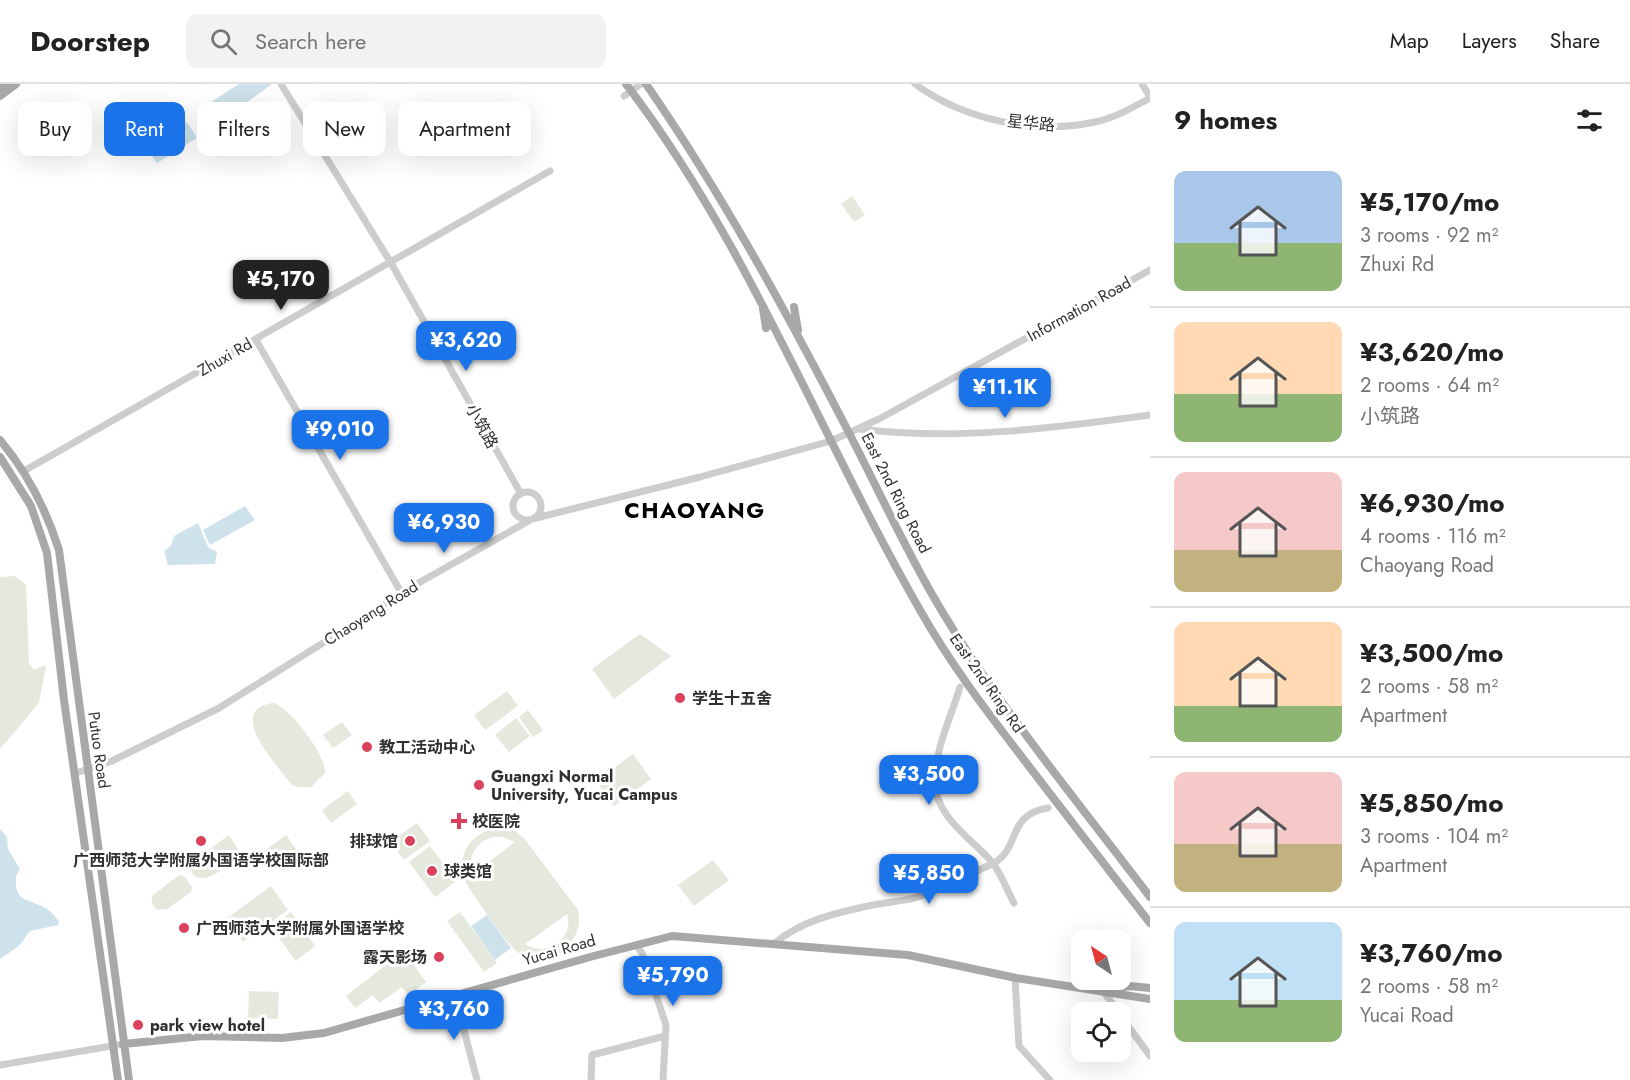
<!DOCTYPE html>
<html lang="en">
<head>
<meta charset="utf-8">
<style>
  :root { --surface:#fff; --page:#f2f2f2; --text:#222; --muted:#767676; --line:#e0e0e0; --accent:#1a73e8 }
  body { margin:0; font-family:Jost,"Noto Sans SC",sans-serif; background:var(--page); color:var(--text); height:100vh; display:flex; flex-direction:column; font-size:22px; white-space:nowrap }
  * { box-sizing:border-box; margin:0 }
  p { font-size:20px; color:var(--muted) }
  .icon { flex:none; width:33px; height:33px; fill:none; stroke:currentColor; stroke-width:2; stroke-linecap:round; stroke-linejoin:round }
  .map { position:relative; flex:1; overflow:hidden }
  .drawer { display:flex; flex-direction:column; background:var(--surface); width:480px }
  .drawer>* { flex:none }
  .top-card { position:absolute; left:18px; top:18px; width:570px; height:54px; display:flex; gap:12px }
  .needle { width:39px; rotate:324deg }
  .buttons { position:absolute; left:1071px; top:846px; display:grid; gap:12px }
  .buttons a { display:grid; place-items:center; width:60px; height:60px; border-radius:12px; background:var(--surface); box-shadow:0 6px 24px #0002; font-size:30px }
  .price { position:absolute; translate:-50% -51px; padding:0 14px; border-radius:12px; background:var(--accent); color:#fff; font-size:20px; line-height:39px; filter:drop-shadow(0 2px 3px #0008) }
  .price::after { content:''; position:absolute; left:50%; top:36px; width:18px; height:14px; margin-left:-9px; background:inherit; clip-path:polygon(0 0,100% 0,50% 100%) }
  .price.active { background:#222; color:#fff }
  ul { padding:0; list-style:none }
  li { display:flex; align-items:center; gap:18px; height:150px; padding:0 24px }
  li+li { border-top:2px solid var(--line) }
  li span { display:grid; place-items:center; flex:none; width:168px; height:120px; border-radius:12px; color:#555 }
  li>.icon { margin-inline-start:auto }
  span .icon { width:72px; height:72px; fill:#fffc; stroke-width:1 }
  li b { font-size:26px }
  h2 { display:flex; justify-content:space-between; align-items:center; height:72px; padding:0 24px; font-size:26px }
  .pill { padding:0 21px; border-radius:12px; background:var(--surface); box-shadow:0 6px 24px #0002; font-size:21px; line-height:54px }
  .pill.active { background:var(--accent); color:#fff }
  header { display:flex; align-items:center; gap:36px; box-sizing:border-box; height:84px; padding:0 30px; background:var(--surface); border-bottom:2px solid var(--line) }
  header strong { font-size:28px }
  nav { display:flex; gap:33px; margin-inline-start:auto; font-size:21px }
  .search { width:420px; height:54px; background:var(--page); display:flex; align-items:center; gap:15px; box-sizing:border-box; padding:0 21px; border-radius:12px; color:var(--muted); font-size:22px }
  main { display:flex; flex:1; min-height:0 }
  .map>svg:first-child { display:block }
  .green { fill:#e5e9dd; fill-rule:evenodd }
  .water { fill:#cde2ea }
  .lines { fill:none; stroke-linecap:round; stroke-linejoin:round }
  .minor { stroke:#cdcdcd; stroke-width:7 }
  .major { stroke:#a8a8a8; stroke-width:8 }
  .poi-dot { fill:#d9415d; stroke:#fff; stroke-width:2 }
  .labels { text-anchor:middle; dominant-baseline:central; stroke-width:6; stroke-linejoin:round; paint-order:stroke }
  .street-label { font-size:16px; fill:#303030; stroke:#fff }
  .poi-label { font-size:16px; font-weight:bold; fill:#303030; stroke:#fff; text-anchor:start }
  .district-label { font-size:22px; font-weight:bold; letter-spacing:1.5px; fill:#000; stroke:#fff }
</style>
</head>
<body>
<header>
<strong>Doorstep</strong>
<div class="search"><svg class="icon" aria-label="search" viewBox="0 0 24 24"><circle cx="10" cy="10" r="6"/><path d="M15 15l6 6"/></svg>Search here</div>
<nav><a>Map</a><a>Layers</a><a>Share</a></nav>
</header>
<main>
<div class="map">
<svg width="1150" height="996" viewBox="0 0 1150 996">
  <rect width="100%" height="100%" fill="#fff"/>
  <!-- green -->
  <path class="green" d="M852,112L865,131L854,138L841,120Z
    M15,492L26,501L29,579L34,586L46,581L39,619L0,665V493Z
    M640,550L671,572L614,615L592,585Z
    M507,607L518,622L485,646L474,631Z
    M274,619C290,624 327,672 325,689L311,703H297L291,700C278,682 223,625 274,619Z
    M528,626L543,646L533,653L519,633Z
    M516,634L530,652L509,668L495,651Z
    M342,638L352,651L333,664L323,651Z
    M633,670L651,695L614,722L596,697Z
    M348,707L357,720L331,739L322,726Z
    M417,739L430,757L404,776L390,758Z
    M500,744L515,747L524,754L578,826C587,857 545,893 519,870C508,861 471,809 464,795C456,769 473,746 500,744ZM493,753H502L515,758L472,791C467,773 475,758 493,753ZM567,830C575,854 546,875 525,860Z
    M229,751L241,770C229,779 209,802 193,791L191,783L196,775Z
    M286,751L296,765L270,783L260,770Z
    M430,762L456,797L435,813L409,778Z
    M713,776L729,796L694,822L678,801Z
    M179,791L184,792L192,803L191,808L167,825L157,826L152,820V812Z
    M271,802L288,826L243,858L226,835Z
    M291,828L315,862L296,877L271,843Z
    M460,828L497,879L484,888L447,837Z
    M404,867L426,898L408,911L402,903L379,919L373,911L355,924L346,912Z
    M249,907L279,908L278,935L248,934Z"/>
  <!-- water -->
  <path class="water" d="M239,0H272L210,46L197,27Z
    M187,38L197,54L157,79L149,68L151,63Z
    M245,422L255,436L210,461L203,446Z
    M198,439L208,463L217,468L215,480L168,481L164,467L171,462L174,452Z
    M0,745L7,753L8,765L20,785L16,792C14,819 27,814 45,824C51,827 54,832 59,837L58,841L30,847L19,862L0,875Z
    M487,831L511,864L495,876L471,842Z"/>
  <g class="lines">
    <!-- minor -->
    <path class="minor" d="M281,0L391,179L521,410
      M915,0C964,36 1035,51 1095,38C1115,34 1133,23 1150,14
      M1142,0L1150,13
      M624,12L641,0
      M256,256L402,510
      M860,345C957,357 1054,344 1150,331
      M24,387L550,87
      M513 422a14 14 0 1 1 28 0a14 14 0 1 1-28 0Z
      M960,603C951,633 935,665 935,697C935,733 971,754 992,778C1001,789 1007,806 1014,819
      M76,689L112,677L219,624L422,497L532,435L700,393L831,357L879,335L1150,186
      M775,859C801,837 835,829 868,822C884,818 902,818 918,813C942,804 966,792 990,781C1023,766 1004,731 1048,724
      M636,861L642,869L666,941L663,996
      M1015,894L1019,962L1050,996
      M1102,906L1119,928
      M455,912L477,996
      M1120,931L1150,972
      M0,981L123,960
      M591,996L592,971L665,952"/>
    <!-- major -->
    <path class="major" d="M626,0C749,161 820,352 920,526C952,583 992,634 1031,685C1071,737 1110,788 1150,839
      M646,0C722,110 786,227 847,345C876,401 902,458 933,512C995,619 1076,715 1150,813
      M0,5L6,0
      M0,12L16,0
      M794,223L798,246
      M763,225L766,244
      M0,356C28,389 46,425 59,466L129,996
      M0,373L31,422L47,469L64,616L118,996
      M1109,905L1130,902L1150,904
      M123,960L203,952L282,954L324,949L590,873L672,852L908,871L1016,894L1150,915"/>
  </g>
  <!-- markers -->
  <g class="poi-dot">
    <circle cx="680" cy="614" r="6"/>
    <circle cx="367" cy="663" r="6"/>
    <circle cx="479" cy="701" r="6"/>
    <path d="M456 728h6v6h6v6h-6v6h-6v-6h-6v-6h6z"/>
    <circle cx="201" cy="757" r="6"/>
    <circle cx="410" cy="757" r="6"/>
    <circle cx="432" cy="787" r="6"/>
    <circle cx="184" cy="844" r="6"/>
    <circle cx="439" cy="873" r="6"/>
    <circle cx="138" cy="941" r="6"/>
  </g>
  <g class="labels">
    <!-- street labels -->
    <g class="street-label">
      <text transform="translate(1031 39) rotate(6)">星华路</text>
      <text transform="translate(1079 225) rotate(-29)">Information Road</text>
      <text transform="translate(225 273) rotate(-30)">Zhuxi Rd</text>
      <text transform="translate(482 342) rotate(61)">小筑路</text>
      <text transform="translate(896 409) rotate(63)">East 2nd Ring Road</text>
      <text transform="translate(371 529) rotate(-32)">Chaoyang Road</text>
      <text transform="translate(987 599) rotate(55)">East 2nd Ring Rd</text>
      <text transform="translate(99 666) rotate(82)">Putuo Road</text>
      <text transform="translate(559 866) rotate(-16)">Yucai Road</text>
    </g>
    <!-- poi labels -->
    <g class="poi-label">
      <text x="692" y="614">学生十五舍</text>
      <text x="379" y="663">教工活动中心</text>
      <text x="491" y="692">Guangxi Normal<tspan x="491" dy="18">University, Yucai Campus</tspan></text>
      <text x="472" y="737">校医院</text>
      <text x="398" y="757" text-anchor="end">排球馆</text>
      <text x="201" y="776" text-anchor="middle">广西师范大学附属外国语学校国际部</text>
      <text x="444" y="787">球类馆</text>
      <text x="196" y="844">广西师范大学附属外国语学校</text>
      <text x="427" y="873" text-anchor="end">露天影场</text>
      <text x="150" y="941">park view hotel</text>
    </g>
    <!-- district labels -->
    <g class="district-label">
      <text x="695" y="426">CHAOYANG</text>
    </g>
  </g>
</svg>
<div class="buttons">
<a><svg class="needle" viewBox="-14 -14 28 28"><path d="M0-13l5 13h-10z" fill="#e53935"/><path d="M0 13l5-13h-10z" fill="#767676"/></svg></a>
<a><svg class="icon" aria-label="locate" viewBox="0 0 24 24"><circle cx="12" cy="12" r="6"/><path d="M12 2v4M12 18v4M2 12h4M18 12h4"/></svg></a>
</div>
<b class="price active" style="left:281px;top:227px">¥5,170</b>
<b class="price" style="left:466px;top:288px">¥3,620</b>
<b class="price" style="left:1005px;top:335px">¥11.1K</b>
<b class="price" style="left:340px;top:377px">¥9,010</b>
<b class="price" style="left:444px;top:470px">¥6,930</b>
<b class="price" style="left:929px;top:722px">¥3,500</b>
<b class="price" style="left:929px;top:821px">¥5,850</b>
<b class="price" style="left:673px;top:923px">¥5,790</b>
<b class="price" style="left:454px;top:957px">¥3,760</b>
<div class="top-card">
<a class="pill">Buy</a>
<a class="pill active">Rent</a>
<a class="pill">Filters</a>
<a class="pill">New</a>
<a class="pill">Apartment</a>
</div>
</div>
<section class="drawer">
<h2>9 homes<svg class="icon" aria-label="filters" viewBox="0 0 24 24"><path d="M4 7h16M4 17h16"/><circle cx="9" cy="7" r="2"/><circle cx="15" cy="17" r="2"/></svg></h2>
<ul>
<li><span style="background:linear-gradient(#a9c7e8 60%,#8fb573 0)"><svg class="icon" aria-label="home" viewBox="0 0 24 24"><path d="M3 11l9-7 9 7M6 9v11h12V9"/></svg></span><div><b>¥5,170/mo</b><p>3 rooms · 92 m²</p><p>Zhuxi Rd</p></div></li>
<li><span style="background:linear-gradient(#ffd9b3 60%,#8fb573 0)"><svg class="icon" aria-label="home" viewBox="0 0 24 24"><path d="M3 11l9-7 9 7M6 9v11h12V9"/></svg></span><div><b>¥3,620/mo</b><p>2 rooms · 64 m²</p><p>小筑路</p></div></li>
<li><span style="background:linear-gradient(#f6c9c9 65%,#c2b280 0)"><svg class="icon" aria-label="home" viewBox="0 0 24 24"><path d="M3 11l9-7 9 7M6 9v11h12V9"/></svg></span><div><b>¥6,930/mo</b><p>4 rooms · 116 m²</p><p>Chaoyang Road</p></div></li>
<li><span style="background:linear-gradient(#ffd9b3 70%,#8fb573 0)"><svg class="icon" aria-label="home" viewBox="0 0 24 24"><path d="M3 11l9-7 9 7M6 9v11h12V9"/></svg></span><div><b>¥3,500/mo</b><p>2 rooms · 58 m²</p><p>Apartment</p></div></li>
<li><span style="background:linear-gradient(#f6c9c9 60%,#c2b280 0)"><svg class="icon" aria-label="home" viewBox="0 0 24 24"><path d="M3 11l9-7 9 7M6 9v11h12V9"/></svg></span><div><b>¥5,850/mo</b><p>3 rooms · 104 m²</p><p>Apartment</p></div></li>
<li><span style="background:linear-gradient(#bfe0f5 65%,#8fb573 0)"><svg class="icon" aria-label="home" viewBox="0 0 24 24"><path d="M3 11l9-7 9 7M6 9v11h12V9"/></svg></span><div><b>¥3,760/mo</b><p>2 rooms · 58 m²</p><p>Yucai Road</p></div></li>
</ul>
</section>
</main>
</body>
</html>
